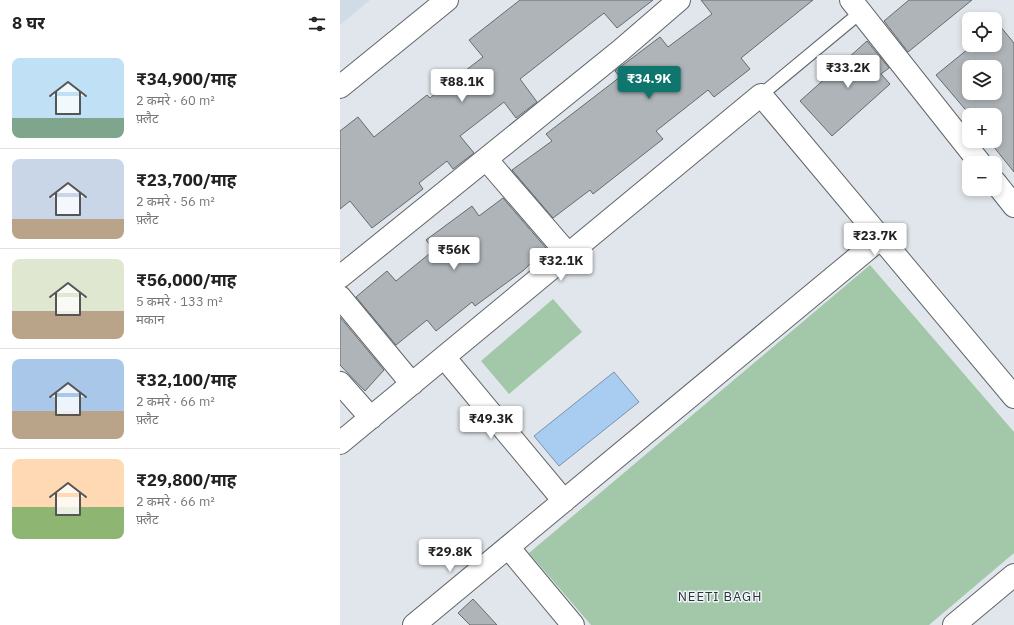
<!DOCTYPE html>
<html lang="hi">
<head>
<meta charset="utf-8">
<style>
  :root { --surface:#fff; --page:#f2f2f2; --text:#222; --muted:#767676; --line:#e0e0e0; --accent:#0f766e }
  body { margin:0; font-family:"IBM Plex Sans","Noto Sans Devanagari",sans-serif; background:var(--page); color:var(--text); height:100vh; display:flex; flex-direction:column; font-size:15px; white-space:nowrap }
  * { box-sizing:border-box; margin:0 }
  p { font-size:13px; color:var(--muted) }
  .icon { flex:none; width:22px; height:22px; fill:none; stroke:currentColor; stroke-width:2; stroke-linecap:round; stroke-linejoin:round }
  .map { position:relative; flex:1; overflow:hidden }
  .drawer { display:flex; flex-direction:column; background:var(--surface); width:340px }
  .drawer>* { flex:none }
  .tools { position:absolute; left:622px; top:12px; display:grid; gap:8px }
  .tools a { display:grid; place-items:center; width:40px; height:40px; border-radius:8px; background:var(--surface); box-shadow:0 2px 6px #0003; font-size:20px }
  .price { position:absolute; translate:-50% -34px; padding:0 9px; border-radius:4px; background:#fff; color:#222; font-size:13px; line-height:26px; filter:drop-shadow(0 1px 2px #0008) }
  .price::after { content:''; position:absolute; left:50%; top:24px; width:12px; height:9px; margin-left:-6px; background:inherit; clip-path:polygon(0 0,100% 0,50% 100%) }
  .price.selected { background:var(--accent); color:#fff }
  ul { padding:0; list-style:none }
  li { display:flex; align-items:center; gap:12px; height:100px; padding:0 12px }
  li+li { border-top:1px solid var(--line) }
  li span { display:grid; place-items:center; flex:none; width:112px; height:80px; border-radius:8px; color:#555 }
  li>.icon { margin-inline-start:auto }
  span .icon { width:48px; height:48px; fill:#fffc; stroke-width:1 }
  li b { font-size:17px }
  h2 { display:flex; justify-content:space-between; align-items:center; height:48px; padding:0 12px; font-size:17px }
  main { display:flex; flex:1; min-height:0 }
  .map>svg:first-child { display:block }
  .built { fill:#cfdce6 }
  .green { fill:#a2c8a9 }
  .water { fill:#a9ccf1; stroke:#7a92ad }
  .building { fill:#aeb4b8; stroke:#666b6f; fill-rule:evenodd }
  .lines { fill:none; stroke-linecap:round; stroke-linejoin:round }
  .lane-casing { stroke:#606569; stroke-width:14 }
  .street-casing { stroke:#606569; stroke-width:24 }
  .secondary-casing { stroke:#606569; stroke-width:24 }
  .lane { stroke:#fff; stroke-width:12 }
  .street { stroke:#fff; stroke-width:22 }
  .secondary { stroke:#fff; stroke-width:22 }
  .labels { text-anchor:middle; dominant-baseline:central; stroke-width:3; stroke-linejoin:round; paint-order:stroke }
  .neighbourhood-label { font-size:13px; letter-spacing:1px; fill:#2f3337; stroke:#eef4f8 }
</style>
</head>
<body>
<main>
<section class="drawer">
<h2>8 घर<svg class="icon" aria-label="filters" viewBox="0 0 24 24"><path d="M4 7h16M4 17h16"/><circle cx="9" cy="7" r="2"/><circle cx="15" cy="17" r="2"/></svg></h2>
<ul>
<li><span style="background:linear-gradient(#bfe0f5 75%,#7fa58c 0)"><svg class="icon" aria-label="home" viewBox="0 0 24 24"><path d="M3 11l9-7 9 7M6 9v11h12V9"/></svg></span><div><b>₹34,900/माह</b><p>2 कमरे · 60 m²</p><p>फ़्लैट</p></div></li>
<li><span style="background:linear-gradient(#c9d6e8 75%,#b9a48a 0)"><svg class="icon" aria-label="home" viewBox="0 0 24 24"><path d="M3 11l9-7 9 7M6 9v11h12V9"/></svg></span><div><b>₹23,700/माह</b><p>2 कमरे · 56 m²</p><p>फ़्लैट</p></div></li>
<li><span style="background:linear-gradient(#dfe7d0 65%,#b9a48a 0)"><svg class="icon" aria-label="home" viewBox="0 0 24 24"><path d="M3 11l9-7 9 7M6 9v11h12V9"/></svg></span><div><b>₹56,000/माह</b><p>5 कमरे · 133 m²</p><p>मकान</p></div></li>
<li><span style="background:linear-gradient(#a9c7e8 65%,#b9a48a 0)"><svg class="icon" aria-label="home" viewBox="0 0 24 24"><path d="M3 11l9-7 9 7M6 9v11h12V9"/></svg></span><div><b>₹32,100/माह</b><p>2 कमरे · 66 m²</p><p>फ़्लैट</p></div></li>
<li><span style="background:linear-gradient(#ffd9b3 60%,#8fb573 0)"><svg class="icon" aria-label="home" viewBox="0 0 24 24"><path d="M3 11l9-7 9 7M6 9v11h12V9"/></svg></span><div><b>₹29,800/माह</b><p>2 कमरे · 66 m²</p><p>फ़्लैट</p></div></li>
</ul>
</section>
<div class="map">
<svg width="674" height="625" viewBox="0 0 674 625">
  <rect width="100%" height="100%" fill="#e0e6eb"/>
  <!-- built -->
  <path class="built" d="M0,0H30L0,25Z"/>
  <!-- green -->
  <path class="green" d="M530,265L674,432V553L589,625H251L189,553Z
    M213,299L242,332L169,394L141,361Z"/>
  <!-- water -->
  <path class="water" d="M274,372L299,402L219,466L194,436Z"/>
  <!-- building -->
  <path class="building" d="M180,0H313L277,28L264,13L180,79L197,102L176,118L164,102L120,136L134,153L113,169L107,161L79,183L83,189L32,228L10,201L0,209V131L18,117L34,137L87,95L90,98L143,57L129,40Z
    M361,0H473L401,58L410,69L374,97L368,90L316,131L323,139L253,194L250,190L213,218L172,170L212,141L206,134L280,77L275,71L320,37L328,47L372,14Z
    M569,0H632L568,52L544,21Z
    M655,20L674,43V172L649,141H655V115H630L596,75L633,45H655ZM629,67H655V93H629Z
    M527,41L549,68L541,74L550,84L492,136L460,101Z
    M163,198L206,248L184,270L135,306L132,302L96,331L87,320L56,345L16,297L47,271L56,281L94,250L86,240L132,206L139,216Z
    M0,317L44,370L25,391L0,365Z
    M133,599L157,625H130L118,613Z"/>
  <g class="lines">
    <defs>
      <path id="lane" d="M421,95L521,12"/>
      <path id="street" d="M511,0L640,163
        M146,159L228,254
        M655,182L674,206
        M0,277L281,50L339,0
        M0,297L72,384
        M104,357L224,501
        M0,383L31,418
        M0,443L421,95L674,397
        M168,547L233,625
        M74,625L541,238
        M614,625L674,575"/>
      <path id="secondary" d="M0,87L107,0"/>
    </defs>
    <!-- lane casing -->
    <use href="#lane" class="lane-casing"/>
    <!-- street casing -->
    <use href="#street" class="street-casing"/>
    <!-- secondary casing -->
    <use href="#secondary" class="secondary-casing"/>
    <!-- lane -->
    <use href="#lane" class="lane"/>
    <!-- street -->
    <use href="#street" class="street"/>
    <!-- secondary -->
    <use href="#secondary" class="secondary"/>
  </g>
  <g class="labels">
    <!-- neighbourhood labels -->
    <g class="neighbourhood-label">
      <text x="380" y="596">NEETI BAGH</text>
    </g>
  </g>
</svg>
<div class="tools">
<a><svg class="icon" aria-label="locate" viewBox="0 0 24 24"><circle cx="12" cy="12" r="6"/><path d="M12 2v4M12 18v4M2 12h4M18 12h4"/></svg></a>
<a><svg class="icon" aria-label="layers" viewBox="0 0 24 24"><path d="M12 4l9 5-9 5-9-5zM3 14l9 5 9-5"/></svg></a>
<a>+</a>
<a>−</a>
</div>
<b class="price" style="left:508px;top:89px">₹33.2K</b>
<b class="price selected" style="left:309px;top:100px">₹34.9K</b>
<b class="price" style="left:122px;top:103px">₹88.1K</b>
<b class="price" style="left:535px;top:257px">₹23.7K</b>
<b class="price" style="left:114px;top:271px">₹56K</b>
<b class="price" style="left:221px;top:282px">₹32.1K</b>
<b class="price" style="left:151px;top:440px">₹49.3K</b>
<b class="price" style="left:110px;top:573px">₹29.8K</b>
</div>
</main>
</body>
</html>
